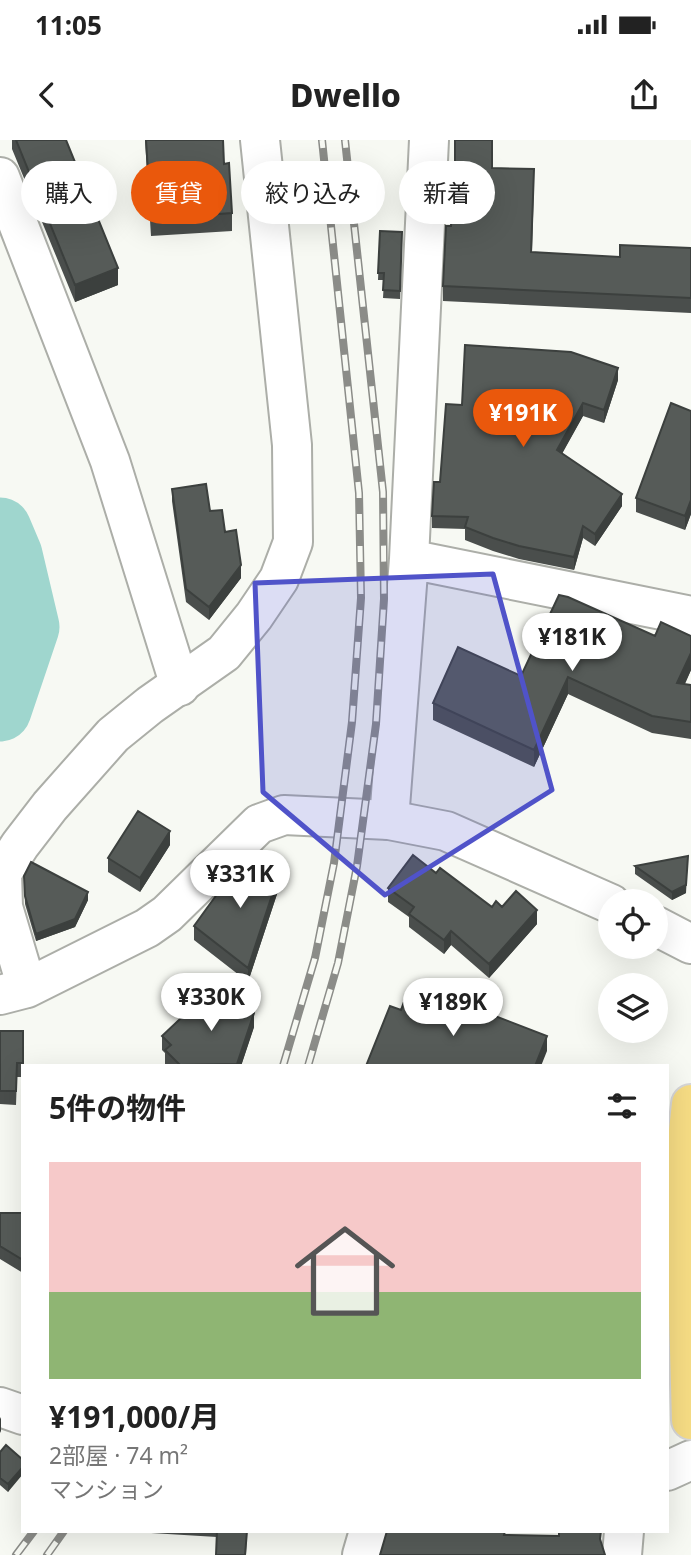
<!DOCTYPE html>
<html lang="ja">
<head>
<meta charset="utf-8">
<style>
  :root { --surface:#fff; --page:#f6f6f6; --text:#222; --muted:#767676; --accent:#ea580c }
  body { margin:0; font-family:"Noto Sans","Noto Sans JP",sans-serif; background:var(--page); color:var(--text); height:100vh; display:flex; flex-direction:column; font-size:26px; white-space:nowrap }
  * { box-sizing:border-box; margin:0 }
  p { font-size:23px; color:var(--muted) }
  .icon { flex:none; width:38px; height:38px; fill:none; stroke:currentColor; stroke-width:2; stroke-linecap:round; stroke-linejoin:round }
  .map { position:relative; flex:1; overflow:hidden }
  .drawer { position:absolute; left:21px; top:924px; width:648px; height:469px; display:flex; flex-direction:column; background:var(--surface); border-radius:0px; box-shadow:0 7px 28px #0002 }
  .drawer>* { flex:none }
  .guide { position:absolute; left:21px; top:21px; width:649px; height:63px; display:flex; gap:14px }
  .fabs { position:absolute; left:598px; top:749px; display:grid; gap:14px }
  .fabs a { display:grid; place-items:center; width:70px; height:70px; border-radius:50%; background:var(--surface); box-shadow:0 7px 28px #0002; font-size:35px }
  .price { position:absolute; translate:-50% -60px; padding:0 16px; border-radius:24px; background:#fff; color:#222; font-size:23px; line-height:46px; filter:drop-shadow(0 2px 4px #0008) }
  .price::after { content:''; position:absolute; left:50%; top:42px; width:21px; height:16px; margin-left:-10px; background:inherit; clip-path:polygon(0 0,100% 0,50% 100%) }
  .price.on { background:var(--accent); color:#fff }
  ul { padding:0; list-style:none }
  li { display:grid; align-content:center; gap:14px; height:371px; padding:0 28px }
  li span { display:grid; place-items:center; height:217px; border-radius:0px; color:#555 }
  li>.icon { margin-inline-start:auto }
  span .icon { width:126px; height:126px; fill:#fffc; stroke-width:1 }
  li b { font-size:30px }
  h2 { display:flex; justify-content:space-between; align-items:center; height:84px; padding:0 28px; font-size:30px }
  .pill { padding:0 24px; border-radius:32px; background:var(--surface); box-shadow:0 7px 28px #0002; font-size:24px; line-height:63px }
  .pill.on { background:var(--accent); color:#fff }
  .status { display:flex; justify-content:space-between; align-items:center; height:49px; padding:0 35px; background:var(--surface); direction:ltr }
  .status svg { height:19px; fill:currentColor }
  header { display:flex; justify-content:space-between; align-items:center; height:91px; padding:0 28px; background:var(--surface); font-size:32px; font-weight:800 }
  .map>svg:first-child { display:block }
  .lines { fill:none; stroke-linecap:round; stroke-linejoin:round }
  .river { stroke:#9fd6ce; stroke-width:63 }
  .minor-casing { stroke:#acaea8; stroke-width:42 }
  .tertiary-casing { stroke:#acaea8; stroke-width:42 }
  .trunk-casing { stroke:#d6d6d6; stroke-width:42 }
  .minor { stroke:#fff; stroke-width:38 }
  .tertiary { stroke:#fff; stroke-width:38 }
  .trunk { stroke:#f6dc84; stroke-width:38 }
  .rail-casing { stroke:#8b8c88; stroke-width:8 }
  .rail { stroke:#f7f9f3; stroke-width:5; stroke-dasharray:16; stroke-linecap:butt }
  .wall { fill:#4a4e4c }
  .shaded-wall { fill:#3c403e }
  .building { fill:#565b58; stroke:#3c403e; stroke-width:2 }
  .marked { fill:#5053c9; fill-opacity:0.2; stroke:#5053c9; stroke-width:5; stroke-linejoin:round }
</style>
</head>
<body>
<div class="status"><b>11:05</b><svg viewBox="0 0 49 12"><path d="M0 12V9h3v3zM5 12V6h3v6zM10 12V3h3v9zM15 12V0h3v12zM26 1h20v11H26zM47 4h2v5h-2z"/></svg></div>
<header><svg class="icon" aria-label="back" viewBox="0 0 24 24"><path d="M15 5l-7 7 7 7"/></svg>Dwello<svg class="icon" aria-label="share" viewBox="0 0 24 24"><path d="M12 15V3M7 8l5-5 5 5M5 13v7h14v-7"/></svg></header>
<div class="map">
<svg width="691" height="1415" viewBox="0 0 691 1415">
  <rect width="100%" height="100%" fill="#f7f9f3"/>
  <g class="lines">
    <!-- river -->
    <path class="river" d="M0,389L11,415L28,487L0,570"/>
    <defs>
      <path id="minor" d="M0,37L110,321L180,546
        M409,419L691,476
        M389,680L409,419L429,0
        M0,1267L23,1275
        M667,1331L691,1320
        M362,1415L369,1391
        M622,1415L624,1391"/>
      <path id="tertiary" d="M656,786L691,804
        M27,848L3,767L2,733L20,705L50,666L113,595L150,565L224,513L254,476L279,439L293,402L292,305L260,0
        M0,855L27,848L147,788L167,774L259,684L284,675L389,680L446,691L611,764"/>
      <path id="trunk" d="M691,964L684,1027L691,1280"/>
    </defs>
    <!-- minor casing -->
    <use href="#minor" class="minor-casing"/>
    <!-- tertiary casing -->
    <use href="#tertiary" class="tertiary-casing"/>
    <!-- trunk casing -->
    <use href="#trunk" class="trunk-casing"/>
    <!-- minor -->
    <use href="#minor" class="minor"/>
    <!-- tertiary -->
    <use href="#tertiary" class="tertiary"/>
    <!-- trunk -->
    <use href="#trunk" class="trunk"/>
    <defs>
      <path id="rail" d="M283,926L315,818L334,723L352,582L361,458L359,353L322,0
        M308,926L338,823L357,726L376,584L384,459L383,352L345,0
        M16,1415L34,1391
        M47,1415L64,1391"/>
    </defs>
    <!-- rail casing -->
    <use href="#rail" class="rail-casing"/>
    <!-- rail -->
    <use href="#rail" class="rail"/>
  </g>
  <!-- wall -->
  <path class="wall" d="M12,0H66L118,145L75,162L12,9Z
    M145,0H223L224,24L232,73V91L151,96Z
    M455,27L492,28L534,45L532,112L620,117L691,108V173L443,161V146L451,86Z
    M380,91L402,92L400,159L383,158L384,140H378Z
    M618,240L604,283L583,276L562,313L622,366L595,406L583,398L574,430L519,419L493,411L465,400V389L432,388V376L462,265Z
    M691,271V374L685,390L636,372V358Z
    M172,349L210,371L225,392L241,438L209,480L186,462L172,361Z
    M655,496H691V530L685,544L691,545V599L652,593L568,554L534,627L433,580V563Z
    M170,705L140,752L108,732V718Z
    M635,726L686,753L672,760L635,734Z
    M436,733L492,767H502L537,784L489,838L451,805L444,814L409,787V777L388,762V748Z
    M24,736L88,760L75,787L36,801L25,764Z
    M279,748L248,842L194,800V786Z
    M206,870L254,887L241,926H167L165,924V913L162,910V896Z
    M0,891H23V937H17L16,965L0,964Z
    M0,1073H23V1133L0,1119Z
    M0,1312L23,1320L8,1352L0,1345Z
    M118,1391H247L246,1415L217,1397Z"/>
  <!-- shaded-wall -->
  <path class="shaded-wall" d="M118,128V145L75,162V145Z
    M618,228V240L604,283V270Z
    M583,263V276L557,323V310Z
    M622,354V366L595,406V394Z
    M691,360V374L685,390V376Z
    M583,386V398L574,430V417Z
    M241,425V438L209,480V467Z
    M691,513V530L677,560V543Z
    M568,537V554L534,627V610Z
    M170,691V705L140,752V738Z
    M688,716L686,753L672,760V752Z
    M279,734V748L248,842V828Z
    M88,752V760L75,787L36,801V794Z
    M537,770V784L489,838V824Z
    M451,791V805L444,814V800Z
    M254,873V887L241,926H237Z
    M547,896V911L541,926H535Z
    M1,1277V1291L0,1293V1279Z
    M23,1327V1334L8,1352V1344Z"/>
  <!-- building -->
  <path class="building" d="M16,0H66L118,128L75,145Z
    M146,0H223L224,24L229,23L232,73L151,79Z
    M455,0H492V28L534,29L531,112L620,117V105L691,108V158L443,146L446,86H451L453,27H455Z
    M380,91L402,92L400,151L383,150L384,133H378Z
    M465,205L571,212L618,228L604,270L583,263L557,310L622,354L595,394L583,386L574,417L519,406L493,398L465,387L468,377L432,376L434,342H440L446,264L462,265Z
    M671,263L691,271V360L685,376L636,358Z
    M206,344L210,371L222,370L225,392L236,390L241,425L209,467L186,449L172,349Z
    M559,455L568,457L655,496L661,482L691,496V513L677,543L691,545V582L652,576L568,537L534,610L433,563L458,507L521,536Z
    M138,671L170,691L140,738L108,718Z
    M413,715L436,733L440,728L492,767L496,761L502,767L516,751L537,770L489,824L451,791L444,800L409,774L414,767L388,748Z
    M688,716L686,745L672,752L635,726Z
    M244,717L279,734L248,828L194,786Z
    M31,722L88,752L75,779L36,794L25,756L24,736Z
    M229,848L254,873L237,924L180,925L165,910L171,905L162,896L198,862L206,870Z
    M443,856L547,896L535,926H366L390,866L401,870L405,859L437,871Z
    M0,891H23V923H17L16,951H0Z
    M0,1073H23V1120L0,1106Z
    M6,1305L23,1320V1327L8,1344L0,1338V1312Z
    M217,1391H247L245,1415H216Z
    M387,1391H505L504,1395L559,1396V1391H601L600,1399L605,1415H380Z"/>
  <!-- marked area -->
  <path class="marked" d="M493,434L552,650L385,755L263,652L255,443Z"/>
</svg>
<div class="fabs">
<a><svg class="icon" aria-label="locate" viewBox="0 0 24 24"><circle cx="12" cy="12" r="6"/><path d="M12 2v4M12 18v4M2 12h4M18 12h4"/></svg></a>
<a><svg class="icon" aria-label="layers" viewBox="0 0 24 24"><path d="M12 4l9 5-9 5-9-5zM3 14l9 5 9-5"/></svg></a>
</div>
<b class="price on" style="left:523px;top:309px">¥191K</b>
<b class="price" style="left:572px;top:533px">¥181K</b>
<b class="price" style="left:240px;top:770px">¥331K</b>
<b class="price" style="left:211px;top:893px">¥330K</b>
<b class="price" style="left:453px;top:898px">¥189K</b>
<div class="guide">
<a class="pill">購入</a>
<a class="pill on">賃貸</a>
<a class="pill">絞り込み</a>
<a class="pill">新着</a>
</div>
<section class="drawer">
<h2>5件の物件<svg class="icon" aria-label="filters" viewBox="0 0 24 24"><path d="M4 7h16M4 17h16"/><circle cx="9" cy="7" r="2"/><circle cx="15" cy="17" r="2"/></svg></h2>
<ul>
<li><span style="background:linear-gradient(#f6c9c9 60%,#8fb573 0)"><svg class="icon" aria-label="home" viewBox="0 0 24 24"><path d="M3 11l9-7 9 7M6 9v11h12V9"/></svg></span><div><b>¥191,000/月</b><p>2部屋 · 74 m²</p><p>マンション</p></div></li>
</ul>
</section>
</div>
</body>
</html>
